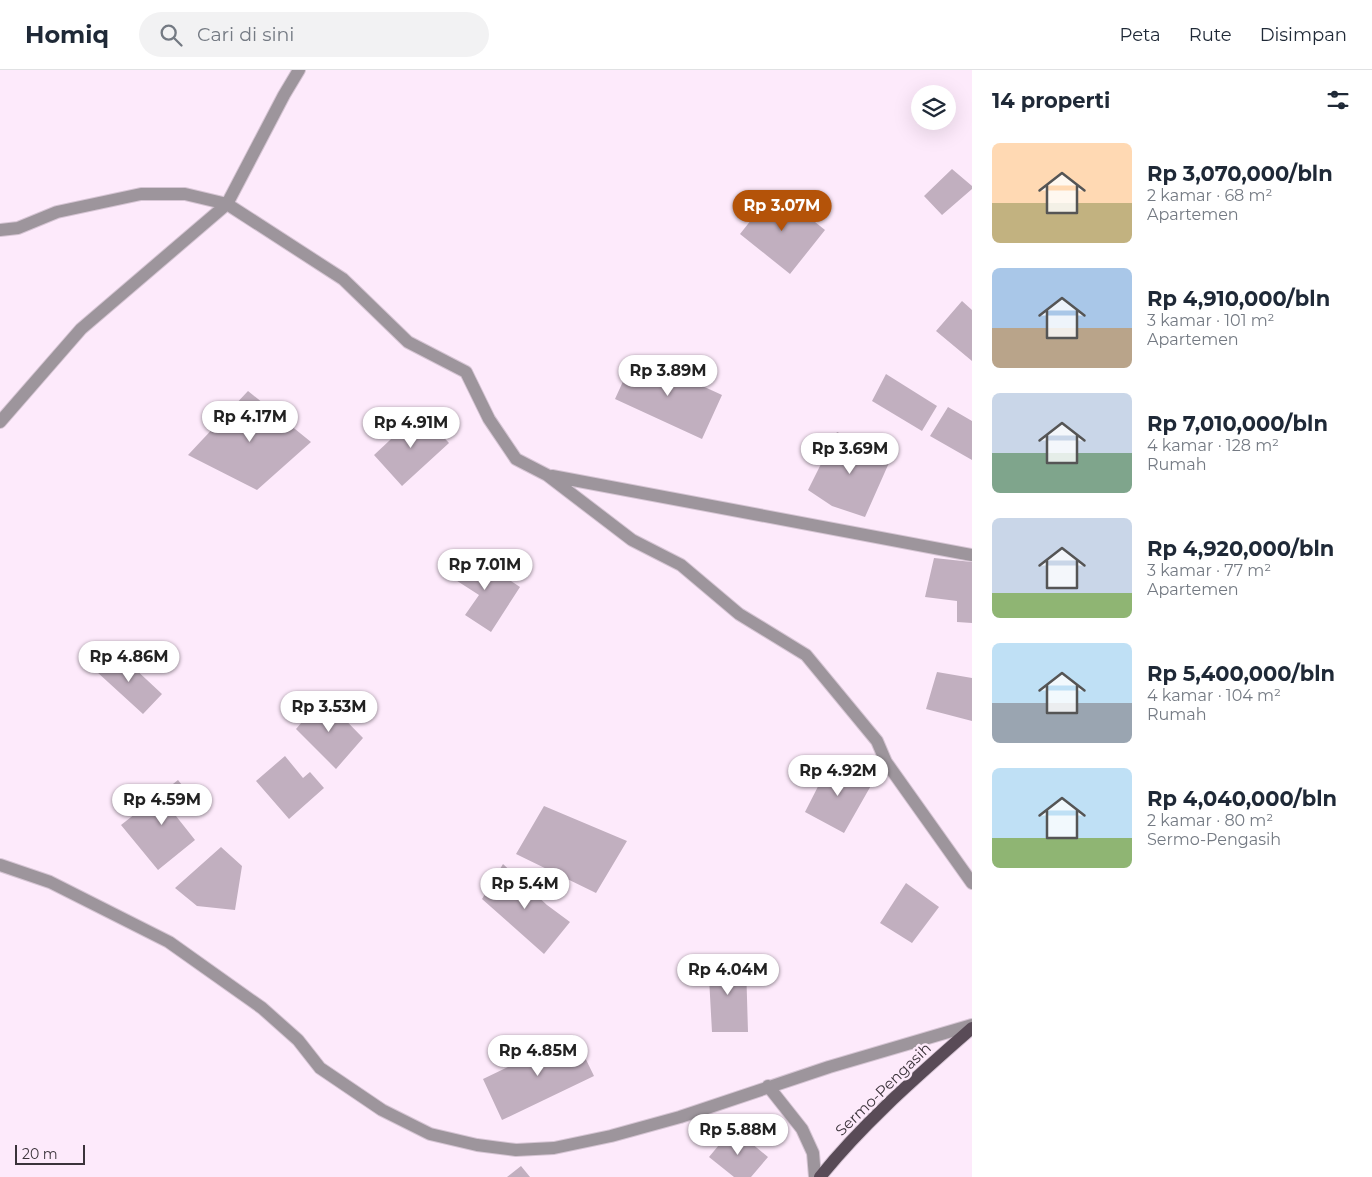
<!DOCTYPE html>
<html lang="id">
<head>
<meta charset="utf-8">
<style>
  :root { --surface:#fff; --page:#f2f2f3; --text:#1f2937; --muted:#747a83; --line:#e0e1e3; --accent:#b45309 }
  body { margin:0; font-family:Montserrat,sans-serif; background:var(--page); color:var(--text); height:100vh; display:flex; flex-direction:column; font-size:19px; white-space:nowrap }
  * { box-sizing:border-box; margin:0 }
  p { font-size:16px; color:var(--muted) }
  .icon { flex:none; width:28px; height:28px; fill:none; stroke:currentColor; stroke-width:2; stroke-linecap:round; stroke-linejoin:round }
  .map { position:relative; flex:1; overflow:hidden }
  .sheet { display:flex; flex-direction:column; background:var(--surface); width:400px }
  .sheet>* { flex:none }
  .fabs { position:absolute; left:911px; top:15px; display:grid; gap:10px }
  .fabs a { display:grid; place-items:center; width:45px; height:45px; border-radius:50%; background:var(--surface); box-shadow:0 5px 20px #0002; font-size:25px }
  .scale { position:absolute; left:15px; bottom:12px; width:70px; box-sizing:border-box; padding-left:5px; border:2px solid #3b333a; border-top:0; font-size:14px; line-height:18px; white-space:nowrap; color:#3b333a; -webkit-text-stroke:4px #fdeafb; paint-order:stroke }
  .price { position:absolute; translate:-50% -42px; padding:0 11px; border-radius:18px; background:#fff; color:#222; font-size:16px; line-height:32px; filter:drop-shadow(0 1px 2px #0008) }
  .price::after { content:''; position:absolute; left:50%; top:30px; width:15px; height:11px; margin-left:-8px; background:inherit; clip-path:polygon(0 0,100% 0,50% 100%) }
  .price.on { background:var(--accent); color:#fff }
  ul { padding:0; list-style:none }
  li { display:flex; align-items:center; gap:15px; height:125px; padding:0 20px }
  li span { display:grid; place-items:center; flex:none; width:140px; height:100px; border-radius:8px; color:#555 }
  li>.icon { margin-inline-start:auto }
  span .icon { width:60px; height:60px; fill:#fffc; stroke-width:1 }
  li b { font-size:21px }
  h2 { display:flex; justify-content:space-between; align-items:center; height:60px; padding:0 20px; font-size:21px }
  header { display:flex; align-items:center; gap:30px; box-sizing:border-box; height:70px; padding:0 25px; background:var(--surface); border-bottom:1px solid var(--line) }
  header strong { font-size:24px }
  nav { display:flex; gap:28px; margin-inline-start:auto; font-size:18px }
  .search { width:350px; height:45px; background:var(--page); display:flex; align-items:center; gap:12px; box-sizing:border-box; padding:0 18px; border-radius:28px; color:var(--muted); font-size:19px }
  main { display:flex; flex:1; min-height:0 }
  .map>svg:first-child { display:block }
  .building { fill:#c1afbf }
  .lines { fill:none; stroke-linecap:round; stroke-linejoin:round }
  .minor-casing { stroke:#d6c5d4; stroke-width:14 }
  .major-casing { stroke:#d6c5d4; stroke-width:14 }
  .minor { stroke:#9d959c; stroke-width:12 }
  .major { stroke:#594b57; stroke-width:12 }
  .labels { text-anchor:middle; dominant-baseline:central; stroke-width:5; stroke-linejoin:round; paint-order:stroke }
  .street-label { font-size:15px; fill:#3b333a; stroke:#fdeafb }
</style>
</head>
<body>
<header>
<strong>Homiq</strong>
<div class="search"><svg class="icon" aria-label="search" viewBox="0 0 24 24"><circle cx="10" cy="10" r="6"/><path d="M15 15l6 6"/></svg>Cari di sini</div>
<nav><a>Peta</a><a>Rute</a><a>Disimpan</a></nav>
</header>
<main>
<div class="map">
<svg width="972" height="1107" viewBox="0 0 972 1107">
  <rect width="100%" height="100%" fill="#fdeafb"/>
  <!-- building -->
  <path class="building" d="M952,99L972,116V119L942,145L924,126Z
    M775,120L825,160L790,204L740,164Z
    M962,231L972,240V291L936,261Z
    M635,285L722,325L702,369L615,329Z
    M886,304L937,336L922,361L872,331Z
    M248,321L311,372L257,420L188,385Z
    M948,337L972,351V390L930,366Z
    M420,342L449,373L402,416L374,385Z
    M837,362L892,386L865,447L832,436L808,420Z
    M467,482L520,517L491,562L465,545L479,525L451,507Z
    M934,488L972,492V553L957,552V531L925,527Z
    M116,581L162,624L143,644L97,602Z
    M937,602L972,608V651L926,639Z
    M323,627L363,668L336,699L296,659Z
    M285,686L303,708L310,702L324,718L289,749L256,711Z
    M831,691L873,712L844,763L805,742Z
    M178,710L195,731L176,746L195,770L158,800L121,755Z
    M544,736L627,771L596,823L516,784Z
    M221,777L242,796L235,840L197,836L175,818Z
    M503,794L547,835L570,852L544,884L482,829Z
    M906,813L939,837L912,873L880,853Z
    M708,889L746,894L748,962H712Z
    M574,965L594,1006L502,1050L483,1009Z
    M733,1058L768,1087L751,1107H734L709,1087Z
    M521,1096L530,1107H507Z"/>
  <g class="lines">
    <defs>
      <path id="minor" d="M0,160L18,158L57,142L141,124H185L227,134L343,209L408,272L466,302L489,349L516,389L547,405L632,470L681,495L739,544L806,585L877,671L886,692L972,813
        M0,352L81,259L227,134L284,25L299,0
        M552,406L972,485
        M0,795L50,812L169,872L262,938L298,970L320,998L382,1040L430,1064L477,1075L516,1080L554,1078L611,1066L680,1047L829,997L972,955
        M768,1016L802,1059L813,1083L815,1107"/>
      <path id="major" d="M820,1107C865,1051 919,1005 972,958"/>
    </defs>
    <!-- minor casing -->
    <use href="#minor" class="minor-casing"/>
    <!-- major casing -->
    <use href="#major" class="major-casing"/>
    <!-- minor -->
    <use href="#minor" class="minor"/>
    <!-- major -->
    <use href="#major" class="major"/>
  </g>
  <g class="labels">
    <!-- street labels -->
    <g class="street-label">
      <text transform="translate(883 1019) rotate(-44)">Sermo-Pengasih</text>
    </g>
  </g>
</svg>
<div class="fabs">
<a><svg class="icon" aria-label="layers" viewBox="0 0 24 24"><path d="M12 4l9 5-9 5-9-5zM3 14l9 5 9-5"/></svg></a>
</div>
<div class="scale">20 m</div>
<b class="price on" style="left:782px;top:162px">Rp 3.07M</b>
<b class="price" style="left:668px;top:327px">Rp 3.89M</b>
<b class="price" style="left:250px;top:373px">Rp 4.17M</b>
<b class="price" style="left:411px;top:379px">Rp 4.91M</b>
<b class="price" style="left:850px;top:405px">Rp 3.69M</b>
<b class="price" style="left:485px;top:521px">Rp 7.01M</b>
<b class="price" style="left:129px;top:613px">Rp 4.86M</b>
<b class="price" style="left:329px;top:663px">Rp 3.53M</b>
<b class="price" style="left:838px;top:727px">Rp 4.92M</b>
<b class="price" style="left:162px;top:756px">Rp 4.59M</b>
<b class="price" style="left:525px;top:840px">Rp 5.4M</b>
<b class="price" style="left:728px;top:926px">Rp 4.04M</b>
<b class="price" style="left:538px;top:1007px">Rp 4.85M</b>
<b class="price" style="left:738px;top:1086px">Rp 5.88M</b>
</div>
<section class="sheet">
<h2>14 properti<svg class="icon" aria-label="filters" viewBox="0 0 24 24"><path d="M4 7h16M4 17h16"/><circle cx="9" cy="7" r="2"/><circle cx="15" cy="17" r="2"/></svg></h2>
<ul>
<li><span style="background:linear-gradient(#ffd9b3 60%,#c2b280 0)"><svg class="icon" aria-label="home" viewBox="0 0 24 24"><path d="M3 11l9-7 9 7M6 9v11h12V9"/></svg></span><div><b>Rp 3,070,000/bln</b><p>2 kamar · 68 m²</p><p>Apartemen</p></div></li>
<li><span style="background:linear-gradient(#a9c7e8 60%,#b9a48a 0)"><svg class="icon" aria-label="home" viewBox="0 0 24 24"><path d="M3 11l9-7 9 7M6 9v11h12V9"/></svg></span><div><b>Rp 4,910,000/bln</b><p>3 kamar · 101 m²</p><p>Apartemen</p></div></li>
<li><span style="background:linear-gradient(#c9d6e8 60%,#7fa58c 0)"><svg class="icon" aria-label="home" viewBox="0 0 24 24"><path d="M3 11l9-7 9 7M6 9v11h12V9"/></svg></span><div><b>Rp 7,010,000/bln</b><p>4 kamar · 128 m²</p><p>Rumah</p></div></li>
<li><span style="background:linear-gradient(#c9d6e8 75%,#8fb573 0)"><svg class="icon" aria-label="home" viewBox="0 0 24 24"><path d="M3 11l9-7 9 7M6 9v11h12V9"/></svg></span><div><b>Rp 4,920,000/bln</b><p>3 kamar · 77 m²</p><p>Apartemen</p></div></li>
<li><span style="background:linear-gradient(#bfe0f5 60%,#9aa5b1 0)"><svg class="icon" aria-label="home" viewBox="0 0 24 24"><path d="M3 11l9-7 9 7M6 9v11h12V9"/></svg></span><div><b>Rp 5,400,000/bln</b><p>4 kamar · 104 m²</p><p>Rumah</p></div></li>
<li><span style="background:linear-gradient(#bfe0f5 70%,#8fb573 0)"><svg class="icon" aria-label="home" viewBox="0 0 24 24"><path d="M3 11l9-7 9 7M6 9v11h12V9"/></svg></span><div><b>Rp 4,040,000/bln</b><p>2 kamar · 80 m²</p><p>Sermo-Pengasih</p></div></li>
</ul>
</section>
</main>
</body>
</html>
